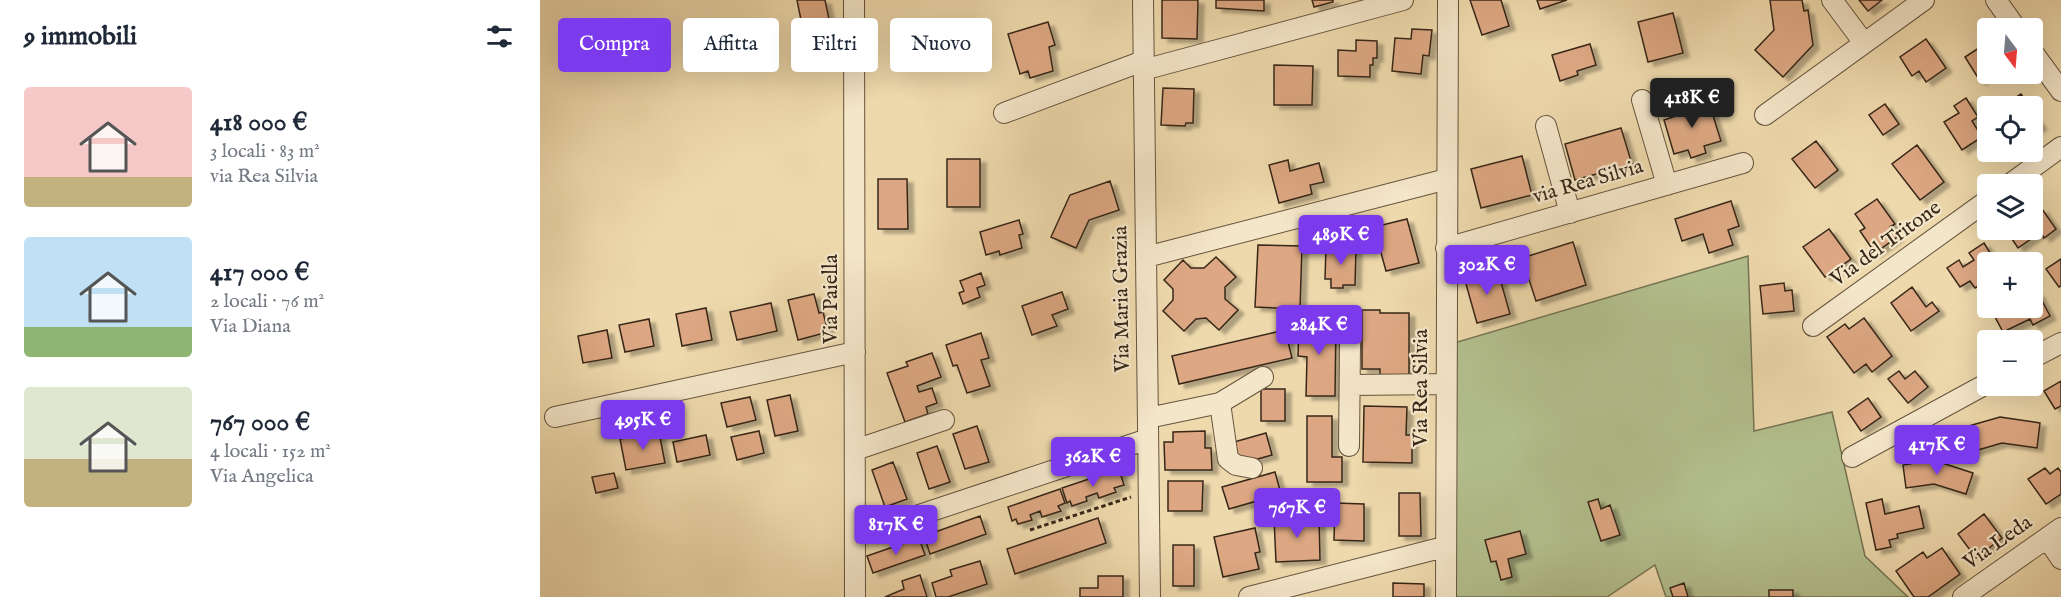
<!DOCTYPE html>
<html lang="it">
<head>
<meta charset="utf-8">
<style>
  :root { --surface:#fff; --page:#f2f2f3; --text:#1f2937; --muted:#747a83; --accent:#7c3aed }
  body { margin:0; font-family:"IM FELL English",serif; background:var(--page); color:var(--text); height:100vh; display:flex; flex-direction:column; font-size:22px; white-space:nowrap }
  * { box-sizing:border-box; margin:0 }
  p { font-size:20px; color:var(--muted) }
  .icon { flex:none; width:33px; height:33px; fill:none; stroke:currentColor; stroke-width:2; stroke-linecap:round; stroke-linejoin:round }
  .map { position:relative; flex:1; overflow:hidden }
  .panel { display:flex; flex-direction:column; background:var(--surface); width:540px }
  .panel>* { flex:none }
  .guide { position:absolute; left:18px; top:18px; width:570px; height:54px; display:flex; gap:12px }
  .needle { width:39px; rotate:164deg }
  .buttons { position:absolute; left:1437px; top:18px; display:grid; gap:12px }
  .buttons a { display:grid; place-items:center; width:66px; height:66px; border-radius:6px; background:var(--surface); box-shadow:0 6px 24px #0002; font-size:30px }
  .price { position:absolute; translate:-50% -51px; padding:0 14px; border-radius:6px; background:var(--accent); color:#fff; font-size:20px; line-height:39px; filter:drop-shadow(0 2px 3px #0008) }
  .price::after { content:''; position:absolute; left:50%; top:36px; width:18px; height:14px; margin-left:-9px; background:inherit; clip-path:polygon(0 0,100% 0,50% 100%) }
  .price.selected { background:#222; color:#fff }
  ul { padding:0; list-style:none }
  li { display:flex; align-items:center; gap:18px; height:150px; padding:0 24px }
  li span { display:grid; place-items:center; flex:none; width:168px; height:120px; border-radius:6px; color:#555 }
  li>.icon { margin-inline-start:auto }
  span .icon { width:72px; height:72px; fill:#fffc; stroke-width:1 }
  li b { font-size:26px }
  h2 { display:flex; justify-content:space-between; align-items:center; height:72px; padding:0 24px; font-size:26px }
  .chip { padding:0 21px; border-radius:6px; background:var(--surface); box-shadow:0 6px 24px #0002; font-size:21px; line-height:54px }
  .chip.selected { background:var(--accent); color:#fff }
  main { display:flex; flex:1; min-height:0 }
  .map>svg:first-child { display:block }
  .green { fill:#b3c08e; stroke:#757454; stroke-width:1.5 }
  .building { fill:#dca782; stroke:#372719; stroke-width:1.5; filter:url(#shadow) }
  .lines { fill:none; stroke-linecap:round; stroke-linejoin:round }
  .minor-casing { stroke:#65543e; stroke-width:22 }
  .path { stroke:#372719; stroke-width:3; stroke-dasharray:4.5 3; stroke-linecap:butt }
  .minor { stroke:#f4e6c9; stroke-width:20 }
  .labels { text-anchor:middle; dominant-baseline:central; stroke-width:4.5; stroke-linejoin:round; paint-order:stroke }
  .street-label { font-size:21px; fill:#372719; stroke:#f4e6c9 }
</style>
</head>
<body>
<main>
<section class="panel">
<h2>9 immobili<svg class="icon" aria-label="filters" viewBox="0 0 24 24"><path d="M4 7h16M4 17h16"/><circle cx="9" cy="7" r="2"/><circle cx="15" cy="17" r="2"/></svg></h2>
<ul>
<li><span style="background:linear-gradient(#f6c9c9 75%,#c2b280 0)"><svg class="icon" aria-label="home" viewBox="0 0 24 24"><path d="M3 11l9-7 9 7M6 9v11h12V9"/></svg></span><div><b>418 000 €</b><p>3 locali · 83 m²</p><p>via Rea Silvia</p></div></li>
<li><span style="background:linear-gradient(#bfe0f5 75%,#8fb573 0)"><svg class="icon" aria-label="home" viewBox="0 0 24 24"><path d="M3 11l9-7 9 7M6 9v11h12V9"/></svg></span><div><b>417 000 €</b><p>2 locali · 76 m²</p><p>Via Diana</p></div></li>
<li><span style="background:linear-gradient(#dfe7d0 60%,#c2b280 0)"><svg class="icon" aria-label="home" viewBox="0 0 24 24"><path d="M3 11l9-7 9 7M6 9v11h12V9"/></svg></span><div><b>767 000 €</b><p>4 locali · 152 m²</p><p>Via Angelica</p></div></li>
</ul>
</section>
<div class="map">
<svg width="1521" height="597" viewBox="0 0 1521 597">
  <defs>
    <filter id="shadow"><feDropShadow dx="6" dy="4" stdDeviation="1.5" flood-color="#0004"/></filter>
  </defs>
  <rect width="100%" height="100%" fill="#eed9ac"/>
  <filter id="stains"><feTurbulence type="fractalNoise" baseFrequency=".00333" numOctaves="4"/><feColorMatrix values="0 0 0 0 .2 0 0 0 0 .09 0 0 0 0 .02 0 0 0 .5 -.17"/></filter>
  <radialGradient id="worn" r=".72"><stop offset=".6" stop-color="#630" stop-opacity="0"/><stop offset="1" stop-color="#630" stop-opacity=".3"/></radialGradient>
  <!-- green -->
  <path class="green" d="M1208,256L1214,431L1292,412L1325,556L1368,597H1126L1115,565L1067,597H915L914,343Z"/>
  <!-- building -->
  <path class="building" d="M257,0H285L289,19L262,25Z
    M622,0H658L657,39L622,38Z
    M676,0H724V11L676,8Z
    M772,0H793V2L774,7Z
    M930,0H961L969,26L942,35Z
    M997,0H1027L1000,9Z
    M1230,0H1262L1264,11L1268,10L1273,45L1243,77L1215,50L1234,30Z
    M1319,0H1342L1328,11Z
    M1133,13L1143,53L1108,62L1098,22Z
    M508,22L515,45L509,47L513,71L490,78L488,71L480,74L468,34Z
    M872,29L892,30L889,56L883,55L881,74L852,71L855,38L871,39Z
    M297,37L300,50L270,56L267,44Z
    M1386,39L1406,68L1386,82L1379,71L1372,76L1360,57Z
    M816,40L837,41V58H833V65H830V77L798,76V50L816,51Z
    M1448,42V74H1451L1440,81L1425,57Z
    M1050,44L1056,65L1037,71L1038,75L1020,81L1012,55Z
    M226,51L228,60L213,63L212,53Z
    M734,65L773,66L772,105H734Z
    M623,88L654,89L653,123H646L645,126L621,125Z
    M1481,94L1489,106H1462Z
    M1426,98L1438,117L1432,121L1442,137L1422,150L1404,122L1419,113L1414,106Z
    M1150,99L1153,111L1170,106L1181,141L1164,146L1166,153L1151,158L1148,150L1134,154L1124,120L1139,115L1135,104Z
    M1345,104L1359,124L1343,135L1329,115Z
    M1492,112L1501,126L1492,131Z
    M1081,128L1092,164L1035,180L1025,144Z
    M1276,141L1298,170L1275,188L1252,159Z
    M1377,145L1404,182L1380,200L1352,164Z
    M982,156L992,195L941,208L931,169Z
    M407,159H440V207H407Z
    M748,160L750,171L779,163L784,182L770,185L772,194L739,203L729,165Z
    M338,179H367L368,229H338Z
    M570,181L579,210L549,220L536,248L511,237L530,195Z
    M1337,199L1355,224L1350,227L1357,237L1335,253L1320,231L1325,228L1315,214Z
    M1191,201L1199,226L1188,230L1193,245L1169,253L1163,234L1142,241L1135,219Z
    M1502,209L1516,229L1504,238L1501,232L1478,248L1466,230H1492V215Z
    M867,219L879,263L846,271L834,227Z
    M479,220L483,234L479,235L482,248L460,255L459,251L446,255L440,232Z
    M1289,229L1311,259L1285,277L1263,247Z
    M1033,242L1046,285L996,301L982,258Z
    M1444,243L1455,261L1448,262V266L1445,268L1448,272V280L1435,288L1430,281L1420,287L1407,268L1419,260L1423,267L1434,260L1429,253Z
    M718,245L762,246L760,309L715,307Z
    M786,247H816L815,285H803V288H791V279H785Z
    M676,257L696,277L685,287V299L698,310L679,330L666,318L656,319L644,331L623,311L633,300V289L624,280L643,260L651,268H664Z
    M1521,259V286L1519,287L1506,269Z
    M957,268L970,314L937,323L924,277Z
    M441,273L445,285L437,288L440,297L423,304L419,293L424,291L420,281Z
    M1244,283L1245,291L1252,290L1254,311L1223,314L1220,286Z
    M1372,287L1386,307L1392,302L1399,311L1371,331L1351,303Z
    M522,292L528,309L512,315L517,326L492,335L482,306Z
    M1498,293L1510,316L1493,325L1490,319L1463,332L1454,315L1470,308H1492V296Z
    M274,294L279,313L283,312L288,332L258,340L248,300Z
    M231,303L237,331L197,340L190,312Z
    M166,308L172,340L142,346L136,314Z
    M822,310H840V313H869V378H840V369H822Z
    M1324,318L1352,356L1332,372L1326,364L1314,373L1287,337L1305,324L1309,329Z
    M109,319L114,346L85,352L79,325Z
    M759,321H796L795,396H766L767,357L758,356Z
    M67,330L72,358L43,363L38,336Z
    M745,330L752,358L639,384L632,356Z
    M441,333L449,358L441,360L450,386L427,393L417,365L413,366L406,345Z
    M392,353L401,377L377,386L379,392L392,388L397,403L386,407L388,414L365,422L347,373L368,366L366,362Z
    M1359,371L1365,379L1375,371L1388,387L1368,403L1348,379Z
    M1521,381V406L1515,409L1504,391Z
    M721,389H745V421H721Z
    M250,395L258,431L235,436L227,400Z
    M210,397L216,420L187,427L181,403Z
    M1328,398L1341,417L1321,431L1308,412Z
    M824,406L867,407L866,435H872V463L823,462Z
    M767,416H792V457H802V482H767Z
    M1460,417L1500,423L1497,448L1462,443L1431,452L1425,427Z
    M437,426L449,462L425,469L413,434Z
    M219,431L224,453L197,460L191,437Z
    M665,431V448H671L672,470H625L624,442H633V432Z
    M119,432L125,463L86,470L80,439Z
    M726,433L732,455L700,464L694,442Z
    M166,435L170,455L137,462L133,442Z
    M397,446L410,482L389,489L377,453Z
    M1393,460L1433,473L1426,494L1394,484L1366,488L1363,465Z
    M353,462L367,499L345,507L332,470Z
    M1505,468L1510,474L1518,468L1521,472V494L1506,504L1488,479Z
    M579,469L584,485L574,488L576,492L559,498L557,493L546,497L547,501L532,506L530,501L527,503L522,488Z
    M735,472L741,494L689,509L682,487Z
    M74,473L78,488L56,493L52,477Z
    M628,481H663L662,511H628Z
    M520,489L525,503L518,506L521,511L502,517L500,511L490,515L492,520L478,524L476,519L472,521L468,507Z
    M859,493H880L881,536H859Z
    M1058,499L1061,509L1070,505L1080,535L1061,541L1048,502Z
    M1342,499L1345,514L1379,506L1384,528L1357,534L1358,538L1349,540L1351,547L1336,550L1326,503Z
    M795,503L824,504V541L794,540Z
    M1444,514L1462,538L1436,558L1418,534Z
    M440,516L446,534L390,554L384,536Z
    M779,517L780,560L736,562L734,518Z
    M558,518L566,543L475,574L467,549Z
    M715,528L720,552L715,553L719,569L683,577L674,537Z
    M980,531L986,554L968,559L972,577L961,580L956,561L951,562L945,540Z
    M379,538L385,555L333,573L327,556Z
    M633,545H654V586H633Z
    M1402,548L1420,574L1388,597H1374L1356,571L1383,552L1387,558Z
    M440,561L447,584L408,597H396L392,583L412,576L410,570Z
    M380,575L387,597H345L364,589L362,581Z
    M558,576H583V597H540V588H558Z
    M853,583L884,584V597H853Z
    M1144,583L1148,597H1133L1130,588Z
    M1229,590H1253V597H1229Z"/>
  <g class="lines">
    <defs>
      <path id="minor" d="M314,0L315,597
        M603,0L610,597
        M1292,0L1324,43
        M1456,0L1476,28
        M1492,51L1521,91
        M603,70L863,0
        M1102,100L1127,185
        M464,113L603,61
        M1225,115L1384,0
        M1006,126L1030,213
        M1470,184L1521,147
        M906,248L1203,163
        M606,257L907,179
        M1273,326L1448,200
        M1492,358L1521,343
        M810,385L906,384
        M680,403L688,459L696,465L712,468
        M15,417L315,352
        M608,418L680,403L723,377
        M809,446L810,345
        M315,450L404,420
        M1312,457L1448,383
        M316,536L608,439
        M1507,538L1521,559
        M709,597L904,547
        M906,597L908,0
        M1423,597L1521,528"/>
    </defs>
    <!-- minor casing -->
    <use href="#minor" class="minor-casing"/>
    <!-- path -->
    <path class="path" d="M490,530L591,497"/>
    <!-- minor -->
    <use href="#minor" class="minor"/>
  </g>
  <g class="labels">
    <!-- street labels -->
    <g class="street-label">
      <text transform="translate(1048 182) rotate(-16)">via Rea Silvia</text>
      <text transform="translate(1346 244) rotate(-36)">Via del Tritone</text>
      <text transform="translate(291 299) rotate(-90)">Via Paiella</text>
      <text transform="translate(582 299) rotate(-91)">Via Maria Grazia</text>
      <text transform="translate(881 388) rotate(-90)">Via Rea Silvia</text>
      <text transform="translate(1458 543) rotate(-35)">Via Leda</text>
    </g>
  </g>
  <rect width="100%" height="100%" filter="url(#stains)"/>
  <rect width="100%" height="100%" fill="url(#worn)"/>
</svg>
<div class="buttons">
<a><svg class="needle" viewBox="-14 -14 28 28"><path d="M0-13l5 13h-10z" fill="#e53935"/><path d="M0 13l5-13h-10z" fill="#747a83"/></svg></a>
<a><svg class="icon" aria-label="locate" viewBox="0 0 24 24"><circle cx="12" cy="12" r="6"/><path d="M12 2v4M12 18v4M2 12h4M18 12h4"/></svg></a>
<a><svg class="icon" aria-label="layers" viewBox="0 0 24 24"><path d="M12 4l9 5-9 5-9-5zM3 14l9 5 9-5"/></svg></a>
<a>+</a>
<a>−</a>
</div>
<b class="price selected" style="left:1152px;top:129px">418K €</b>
<b class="price" style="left:801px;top:266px">489K €</b>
<b class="price" style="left:947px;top:296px">302K €</b>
<b class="price" style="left:779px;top:356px">284K €</b>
<b class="price" style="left:103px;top:451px">495K €</b>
<b class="price" style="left:1397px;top:476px">417K €</b>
<b class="price" style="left:553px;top:488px">362K €</b>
<b class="price" style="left:757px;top:539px">767K €</b>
<b class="price" style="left:356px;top:556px">817K €</b>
<div class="guide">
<a class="chip selected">Compra</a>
<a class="chip">Affitta</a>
<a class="chip">Filtri</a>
<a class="chip">Nuovo</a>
</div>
</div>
</main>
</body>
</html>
